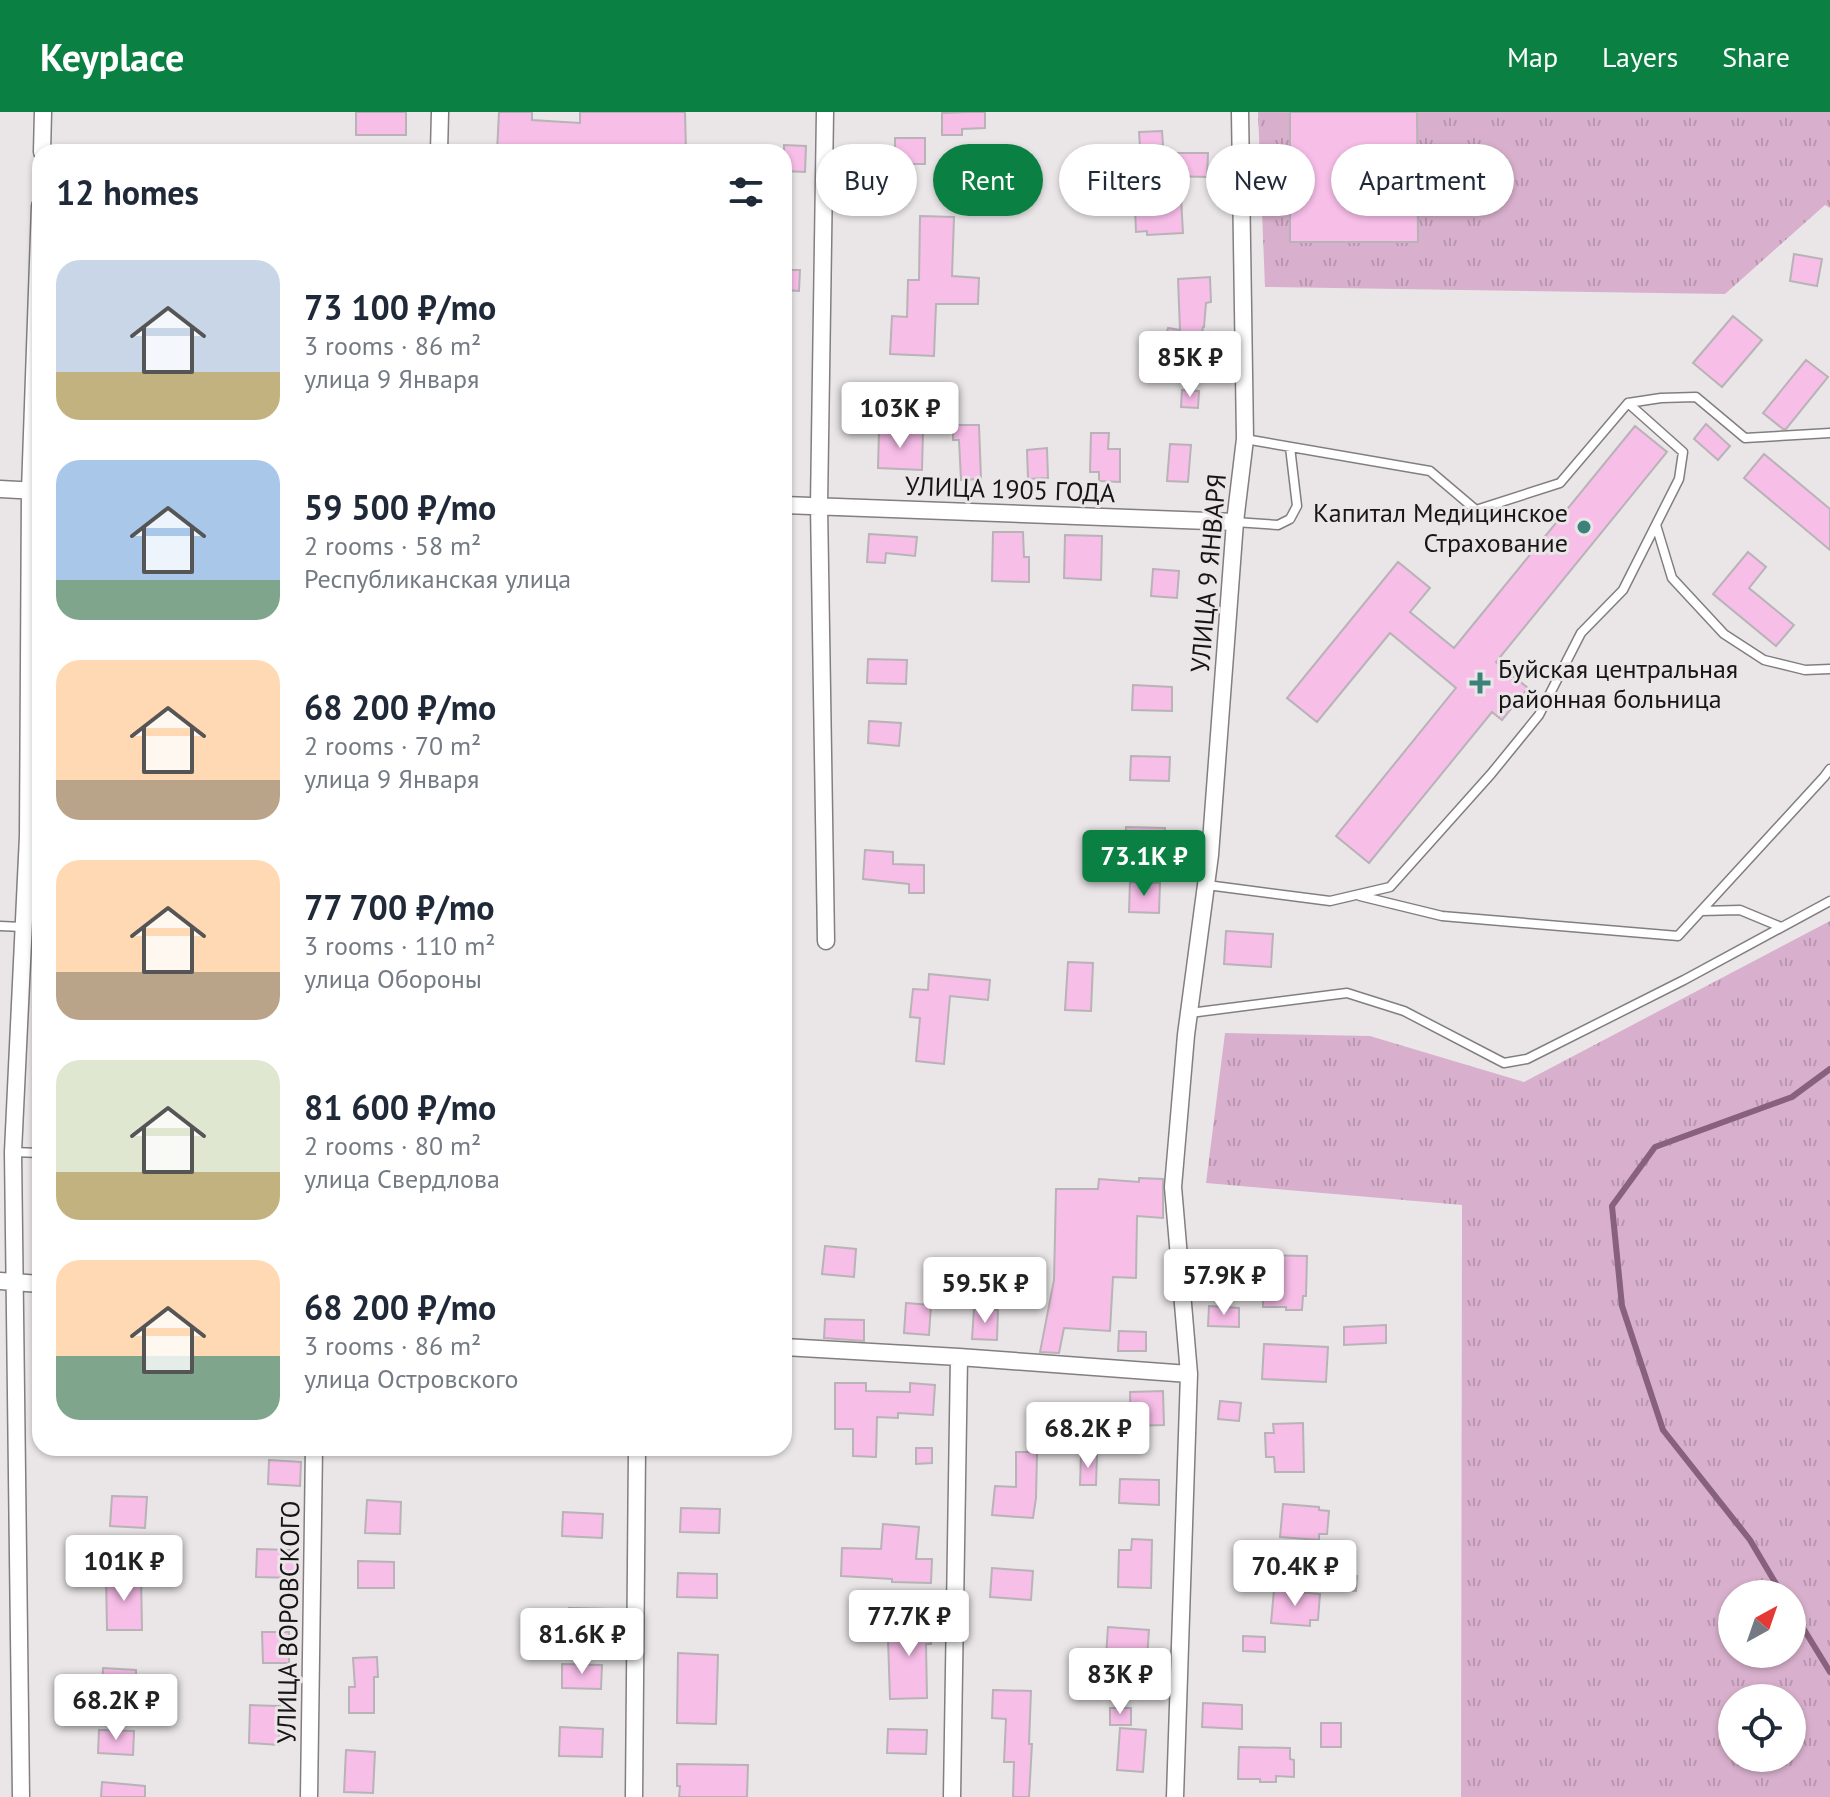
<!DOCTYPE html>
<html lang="en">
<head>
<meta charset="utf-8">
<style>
  :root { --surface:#fff; --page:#f2f2f3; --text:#1f2937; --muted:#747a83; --accent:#0b8043 }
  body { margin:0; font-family:"PT Sans",sans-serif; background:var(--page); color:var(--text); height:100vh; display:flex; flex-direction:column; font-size:30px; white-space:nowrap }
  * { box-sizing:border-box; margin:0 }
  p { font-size:26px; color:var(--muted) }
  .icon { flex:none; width:44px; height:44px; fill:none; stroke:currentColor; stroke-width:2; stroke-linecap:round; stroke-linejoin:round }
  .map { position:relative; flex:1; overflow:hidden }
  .sheet { position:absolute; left:32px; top:32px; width:760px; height:1312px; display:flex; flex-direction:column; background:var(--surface); border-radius:24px; box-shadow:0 2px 6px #0004 }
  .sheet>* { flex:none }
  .hud { position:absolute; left:816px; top:32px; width:760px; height:72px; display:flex; gap:16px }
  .needle { width:52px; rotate:40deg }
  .buttons { position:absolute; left:1718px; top:1468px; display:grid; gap:16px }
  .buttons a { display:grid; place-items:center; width:88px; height:88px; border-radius:50%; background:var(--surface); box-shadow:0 2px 6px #0004; font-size:40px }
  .price { position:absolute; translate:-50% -68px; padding:0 18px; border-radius:8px; background:#fff; color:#222; font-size:26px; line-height:52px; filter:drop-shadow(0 2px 4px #0008) }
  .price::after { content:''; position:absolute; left:50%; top:48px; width:24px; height:18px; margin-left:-12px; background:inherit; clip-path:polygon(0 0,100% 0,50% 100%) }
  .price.active { background:var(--accent); color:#fff }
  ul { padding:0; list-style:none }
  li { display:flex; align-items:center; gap:24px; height:200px; padding:0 24px }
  li span { display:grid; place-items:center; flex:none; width:224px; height:160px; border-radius:24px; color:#555 }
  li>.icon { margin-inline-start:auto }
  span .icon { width:96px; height:96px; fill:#fffc; stroke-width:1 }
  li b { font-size:34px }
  h2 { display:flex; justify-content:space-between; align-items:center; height:96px; padding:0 24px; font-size:34px }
  .tag { padding:0 28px; border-radius:36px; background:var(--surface); box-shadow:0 2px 6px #0004; font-size:28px; line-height:72px }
  .tag.active { background:var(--accent); color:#fff }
  header { display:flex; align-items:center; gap:48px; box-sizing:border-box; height:112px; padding:0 40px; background:var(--accent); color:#fff }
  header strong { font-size:38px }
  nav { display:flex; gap:44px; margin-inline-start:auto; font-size:28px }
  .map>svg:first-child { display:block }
  .grass { fill:url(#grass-tufts); fill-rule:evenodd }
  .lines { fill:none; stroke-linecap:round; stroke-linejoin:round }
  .stream { stroke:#88617e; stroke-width:6 }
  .building { fill:#f7bee8; stroke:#b7b3b6; stroke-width:2 }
  .service-casing { stroke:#827e81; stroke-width:11 }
  .minor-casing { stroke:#827e81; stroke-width:19 }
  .service { stroke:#fff; stroke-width:8 }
  .minor { stroke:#fff; stroke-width:16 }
  .poi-dot { fill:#3c827b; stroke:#eae6e8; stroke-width:3 }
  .labels { text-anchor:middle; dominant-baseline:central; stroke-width:6; stroke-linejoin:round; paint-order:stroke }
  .street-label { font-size:26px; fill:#171516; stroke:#eae6e8 }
  .poi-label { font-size:26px; fill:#171516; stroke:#eae6e8; text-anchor:end }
</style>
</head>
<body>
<header>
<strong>Keyplace</strong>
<nav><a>Map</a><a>Layers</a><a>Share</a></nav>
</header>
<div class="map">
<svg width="1830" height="1685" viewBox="0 0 1830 1685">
  <defs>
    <pattern id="grass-tufts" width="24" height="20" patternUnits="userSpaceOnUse" patternTransform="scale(2)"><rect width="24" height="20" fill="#d8b0cd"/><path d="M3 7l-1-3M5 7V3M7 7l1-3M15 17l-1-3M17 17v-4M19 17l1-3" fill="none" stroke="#b996af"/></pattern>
  </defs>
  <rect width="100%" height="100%" fill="#eae6e8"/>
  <!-- grass -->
  <path class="grass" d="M1258,0H1830V96L1825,93L1725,182L1265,175Z
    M1830,809V1685H1461L1462,1093L1206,1071L1225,921L1370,924L1524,970ZM1732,1482H1792V1542H1732ZM1732,1586H1792V1646H1732Z"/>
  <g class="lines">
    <!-- stream -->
    <path class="stream" d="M1782,1482L1750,1428L1663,1318L1622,1194L1612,1094L1655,1035L1792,985L1830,957
      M1792,1498L1830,1560"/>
  </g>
  <!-- building -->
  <path class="building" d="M356,0H406V23H356Z
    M499,0H532V8L580,11V0H685L686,40H497Z
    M967,0H985V16L962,17V23H942V1Z
    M1290,0H1417L1418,130H1290Z
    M1162,19L1163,33L1140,35L1139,20Z
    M895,26H925V52H895Z
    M784,33L806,34L805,60L784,59Z
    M1169,41H1208L1207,65L1168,64Z
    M1181,85L1183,121L1147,123V119L1136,120L1135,96H1145V87Z
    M920,104L954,105L952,164L979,166L978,192H936L934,244L890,242L892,204L907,205L908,168H919Z
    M1794,142L1822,147L1817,174L1790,169Z
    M784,158H800L799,179L784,178Z
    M1210,165L1211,190L1206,191L1204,215H1203L1198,246L1161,240L1163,225H1166L1168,216L1180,218L1178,167Z
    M1733,204L1762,228L1722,275L1693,251Z
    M1806,248L1828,265L1786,317H1783L1763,301Z
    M1182,278L1199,279L1198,296L1181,295Z
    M1706,312L1730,334L1718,348L1694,327Z
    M953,313H979L981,367L961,368L959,328H953Z
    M1635,314L1667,340L1496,550L1528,576L1502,608L1492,600L1369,751L1336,724L1456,576L1390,521L1317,610L1287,586L1398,450L1430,476L1410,500L1454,536Z
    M879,318L923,320L922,358L878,356Z
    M1091,321H1109L1108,337H1120V370L1099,369V360H1090Z
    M1170,332L1191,333L1188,370L1167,369Z
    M1047,336L1048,366L1028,367L1027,338Z
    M1764,342L1830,397V438L1744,366Z
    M993,420H1023L1024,445H1029V470L992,469Z
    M869,422L917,425L915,444L886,441L885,451L867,450Z
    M1065,423L1102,424L1101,468L1064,466Z
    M1748,440L1766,455L1749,476L1794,513L1776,534L1713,482Z
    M1153,457L1179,459L1177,486L1151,484Z
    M868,547L907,548L906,572L867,571Z
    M1133,573L1172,575V599L1132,598Z
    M869,609L901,611L899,634L868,631Z
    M1131,644L1170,645L1169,669L1130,668Z
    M1126,715L1165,716V740L1125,739Z
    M865,738L893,740V752L924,753V781H909V772L863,767Z
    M1130,770L1160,771L1159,801L1129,800Z
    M1226,819L1273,822L1271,855L1224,852Z
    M1068,850L1093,851L1091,899L1065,898Z
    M929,862L990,868L988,888L950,884L944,952L916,949L920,906L910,905L913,877L928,878Z
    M1139,1066L1163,1067V1106L1137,1104L1136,1166L1113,1165L1110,1219L1064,1216L1059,1241L1040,1240L1054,1168L1056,1077H1098L1099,1067L1139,1070Z
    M825,1134L856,1137L854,1165L822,1162Z
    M1264,1143L1307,1144L1306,1184H1303L1302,1198H1286V1195H1263Z
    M906,1191L931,1193L929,1223L904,1221Z
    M1209,1194L1239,1196V1215L1208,1214Z
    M974,1197L998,1198L997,1228L972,1227Z
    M825,1207L864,1208V1229L824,1226Z
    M1386,1213V1231L1344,1233V1215Z
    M1119,1219L1146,1220V1239H1118Z
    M1264,1232L1328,1235L1326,1270L1262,1267Z
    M835,1271H866V1279L910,1280V1271L935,1273L933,1303L898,1301V1306L877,1305L876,1345L853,1344V1317H835Z
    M1163,1279L1164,1313L1131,1314L1130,1280Z
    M1220,1289L1241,1291L1239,1309L1218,1307Z
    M1303,1311L1304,1360H1275L1274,1345H1266L1265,1321H1274L1273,1312Z
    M916,1336H932V1351L916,1352Z
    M1016,1340H1037L1036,1386L1033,1406L992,1403L995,1374L1016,1375Z
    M1081,1342H1097L1096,1373H1080Z
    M269,1348L301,1350L300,1374L268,1372Z
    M1120,1367L1159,1368V1393L1119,1391Z
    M112,1384L147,1385L145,1416L110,1414Z
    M367,1388L401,1390L400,1422L365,1421Z
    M1283,1392L1319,1395V1398L1329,1399L1327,1422H1319V1428L1280,1425Z
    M681,1396L720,1397L719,1421L680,1420Z
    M563,1400L603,1402L602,1426L562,1424Z
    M883,1412L919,1415L916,1447H932L931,1471L892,1470V1467L841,1464L842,1436L881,1437Z
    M1132,1427L1152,1428L1151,1476L1118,1475L1119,1438H1131Z
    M257,1437L290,1438L289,1446H295V1466L256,1465Z
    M358,1449L394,1450V1476H358Z
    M992,1456L1033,1459L1031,1488L990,1485Z
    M678,1461L717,1462V1486L677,1485Z
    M1322,1461L1357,1464L1356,1479L1320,1476Z
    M141,1463L142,1518H107L106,1464Z
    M1274,1478L1320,1482L1318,1508H1310V1514L1271,1511Z
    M569,1496L609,1497L608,1521L569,1520Z
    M892,1507L931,1508V1532H926L927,1586L890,1587L888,1527H891Z
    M1108,1515L1149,1518L1147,1547L1106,1544Z
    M262,1520H289V1551H263Z
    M1243,1524L1265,1525V1540L1243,1539Z
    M678,1541L718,1543L716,1612L677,1611Z
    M377,1545L378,1565H374V1601H349V1575H355L353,1546Z
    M562,1552L602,1553L601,1577L562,1576Z
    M103,1556L136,1558V1581L102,1580Z
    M993,1578L1031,1579L1029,1632H1032L1029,1685H1013L1014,1650H1004L1006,1607L992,1606Z
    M1203,1591L1242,1593V1617L1202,1615Z
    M250,1593L280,1594L279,1633L249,1631Z
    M1110,1596H1131V1613H1110Z
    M1321,1611H1341V1635H1321Z
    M560,1615L603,1617L602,1645L559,1644Z
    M1120,1616L1146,1618L1143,1660L1117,1658Z
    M888,1617L927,1618L926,1642L887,1641Z
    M99,1618L134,1619L133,1643L98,1641Z
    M1239,1635L1290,1636V1647L1294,1648V1665L1276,1664V1670H1260V1667H1238Z
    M346,1638L375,1640L373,1681L344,1680Z
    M677,1652L748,1653L747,1685H679L680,1674H677Z
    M102,1670L145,1674V1685H101Z"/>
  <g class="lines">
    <defs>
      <path id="service" d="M1245,327L1430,359L1476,398L1560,371L1628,291L1661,286L1696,285L1745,326L1830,321
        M1235,410L1278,413L1290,407L1297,394L1290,335
        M1656,413L1672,466L1724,522L1764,548L1805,558L1830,557
        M1207,773L1330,789L1390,775L1491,662L1539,603L1581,521L1623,478L1679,367L1683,340L1628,291
        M1360,784L1442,804L1678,824L1824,665L1830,657
        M1701,799L1740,798L1781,815
        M0,814L23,815
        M1190,901L1347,881L1404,899L1504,951L1527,947L1684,868L1830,789
        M13,1040L40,1041"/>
      <path id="minor" d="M825,0L819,393L826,829
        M42,40L43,0
        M439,40L440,0
        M0,377L38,379
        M784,393L1235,410
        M0,1169L40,1172
        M784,1235L959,1245L1189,1262
        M21,1685L13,1040L28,724L30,379L40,94
        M309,1685L314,1336
        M634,1685L637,1336
        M952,1685L959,1245
        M1175,1685L1189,1262L1173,1075L1186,923L1210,743L1235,410L1245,327L1240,0"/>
    </defs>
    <!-- service casing -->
    <use href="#service" class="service-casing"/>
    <!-- minor casing -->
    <use href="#minor" class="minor-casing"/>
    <!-- service -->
    <use href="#service" class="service"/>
    <!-- minor -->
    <use href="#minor" class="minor"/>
  </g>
  <!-- markers -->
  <g class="poi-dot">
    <circle cx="1584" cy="415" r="8"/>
    <path d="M1476 559h8v8h8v8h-8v8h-8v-8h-8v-8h8z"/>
  </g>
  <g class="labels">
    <!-- street labels -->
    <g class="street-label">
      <text transform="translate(1010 377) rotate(2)">УЛИЦА 1905 ГОДА</text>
      <text transform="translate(1208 461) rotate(-85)">УЛИЦА 9 ЯНВАРЯ</text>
      <text transform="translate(288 1510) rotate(-89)">УЛИЦА ВОРОВСКОГО</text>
    </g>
    <!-- poi labels -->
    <g class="poi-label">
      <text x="1568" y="400">Капитал Медицинское<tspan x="1568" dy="30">Страхование</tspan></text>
      <text x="1498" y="556" text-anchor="start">Буйская центральная<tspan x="1498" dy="30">районная больница</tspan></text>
    </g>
  </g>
</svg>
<div class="buttons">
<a><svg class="needle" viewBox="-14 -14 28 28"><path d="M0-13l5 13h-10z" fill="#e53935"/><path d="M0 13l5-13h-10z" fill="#747a83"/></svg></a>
<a><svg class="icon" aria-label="locate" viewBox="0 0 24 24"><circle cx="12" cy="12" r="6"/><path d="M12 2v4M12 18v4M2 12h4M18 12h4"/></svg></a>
</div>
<b class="price" style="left:1190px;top:287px">85K ₽</b>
<b class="price" style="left:900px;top:338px">103K ₽</b>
<b class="price active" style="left:1144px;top:786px">73.1K ₽</b>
<b class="price" style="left:1224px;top:1205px">57.9K ₽</b>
<b class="price" style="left:985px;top:1213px">59.5K ₽</b>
<b class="price" style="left:1088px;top:1358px">68.2K ₽</b>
<b class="price" style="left:124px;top:1491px">101K ₽</b>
<b class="price" style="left:1295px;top:1496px">70.4K ₽</b>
<b class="price" style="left:909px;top:1546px">77.7K ₽</b>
<b class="price" style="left:582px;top:1564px">81.6K ₽</b>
<b class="price" style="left:1120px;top:1604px">83K ₽</b>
<b class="price" style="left:116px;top:1630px">68.2K ₽</b>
<div class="hud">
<a class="tag">Buy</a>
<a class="tag active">Rent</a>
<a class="tag">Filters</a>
<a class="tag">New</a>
<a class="tag">Apartment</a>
</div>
<section class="sheet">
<h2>12 homes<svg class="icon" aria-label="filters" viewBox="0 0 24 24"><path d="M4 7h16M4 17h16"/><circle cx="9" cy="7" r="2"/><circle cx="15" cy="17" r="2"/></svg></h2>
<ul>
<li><span style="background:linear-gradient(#c9d6e8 70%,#c2b280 0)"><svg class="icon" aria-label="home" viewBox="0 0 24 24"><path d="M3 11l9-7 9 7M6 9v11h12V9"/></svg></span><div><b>73 100 ₽/mo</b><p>3 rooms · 86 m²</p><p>улица 9 Января</p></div></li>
<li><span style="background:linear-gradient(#a9c7e8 75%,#7fa58c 0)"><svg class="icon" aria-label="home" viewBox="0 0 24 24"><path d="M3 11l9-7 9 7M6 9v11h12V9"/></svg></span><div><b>59 500 ₽/mo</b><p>2 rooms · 58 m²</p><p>Республиканская улица</p></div></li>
<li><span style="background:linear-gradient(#ffd9b3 75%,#b9a48a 0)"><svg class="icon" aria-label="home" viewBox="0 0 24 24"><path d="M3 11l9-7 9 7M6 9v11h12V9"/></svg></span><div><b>68 200 ₽/mo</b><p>2 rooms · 70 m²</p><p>улица 9 Января</p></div></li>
<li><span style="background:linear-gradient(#ffd9b3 70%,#b9a48a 0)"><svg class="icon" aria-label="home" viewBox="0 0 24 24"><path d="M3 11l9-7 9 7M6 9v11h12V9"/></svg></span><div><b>77 700 ₽/mo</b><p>3 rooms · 110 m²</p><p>улица Обороны</p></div></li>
<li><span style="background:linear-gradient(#dfe7d0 70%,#c2b280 0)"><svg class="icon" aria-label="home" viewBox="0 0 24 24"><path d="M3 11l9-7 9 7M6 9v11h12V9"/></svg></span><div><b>81 600 ₽/mo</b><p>2 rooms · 80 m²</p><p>улица Свердлова</p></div></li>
<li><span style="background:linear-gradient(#ffd9b3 60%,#7fa58c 0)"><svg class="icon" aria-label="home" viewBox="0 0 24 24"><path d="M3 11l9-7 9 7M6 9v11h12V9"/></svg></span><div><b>68 200 ₽/mo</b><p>3 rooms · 86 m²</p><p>улица Островского</p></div></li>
</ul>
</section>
</div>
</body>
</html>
